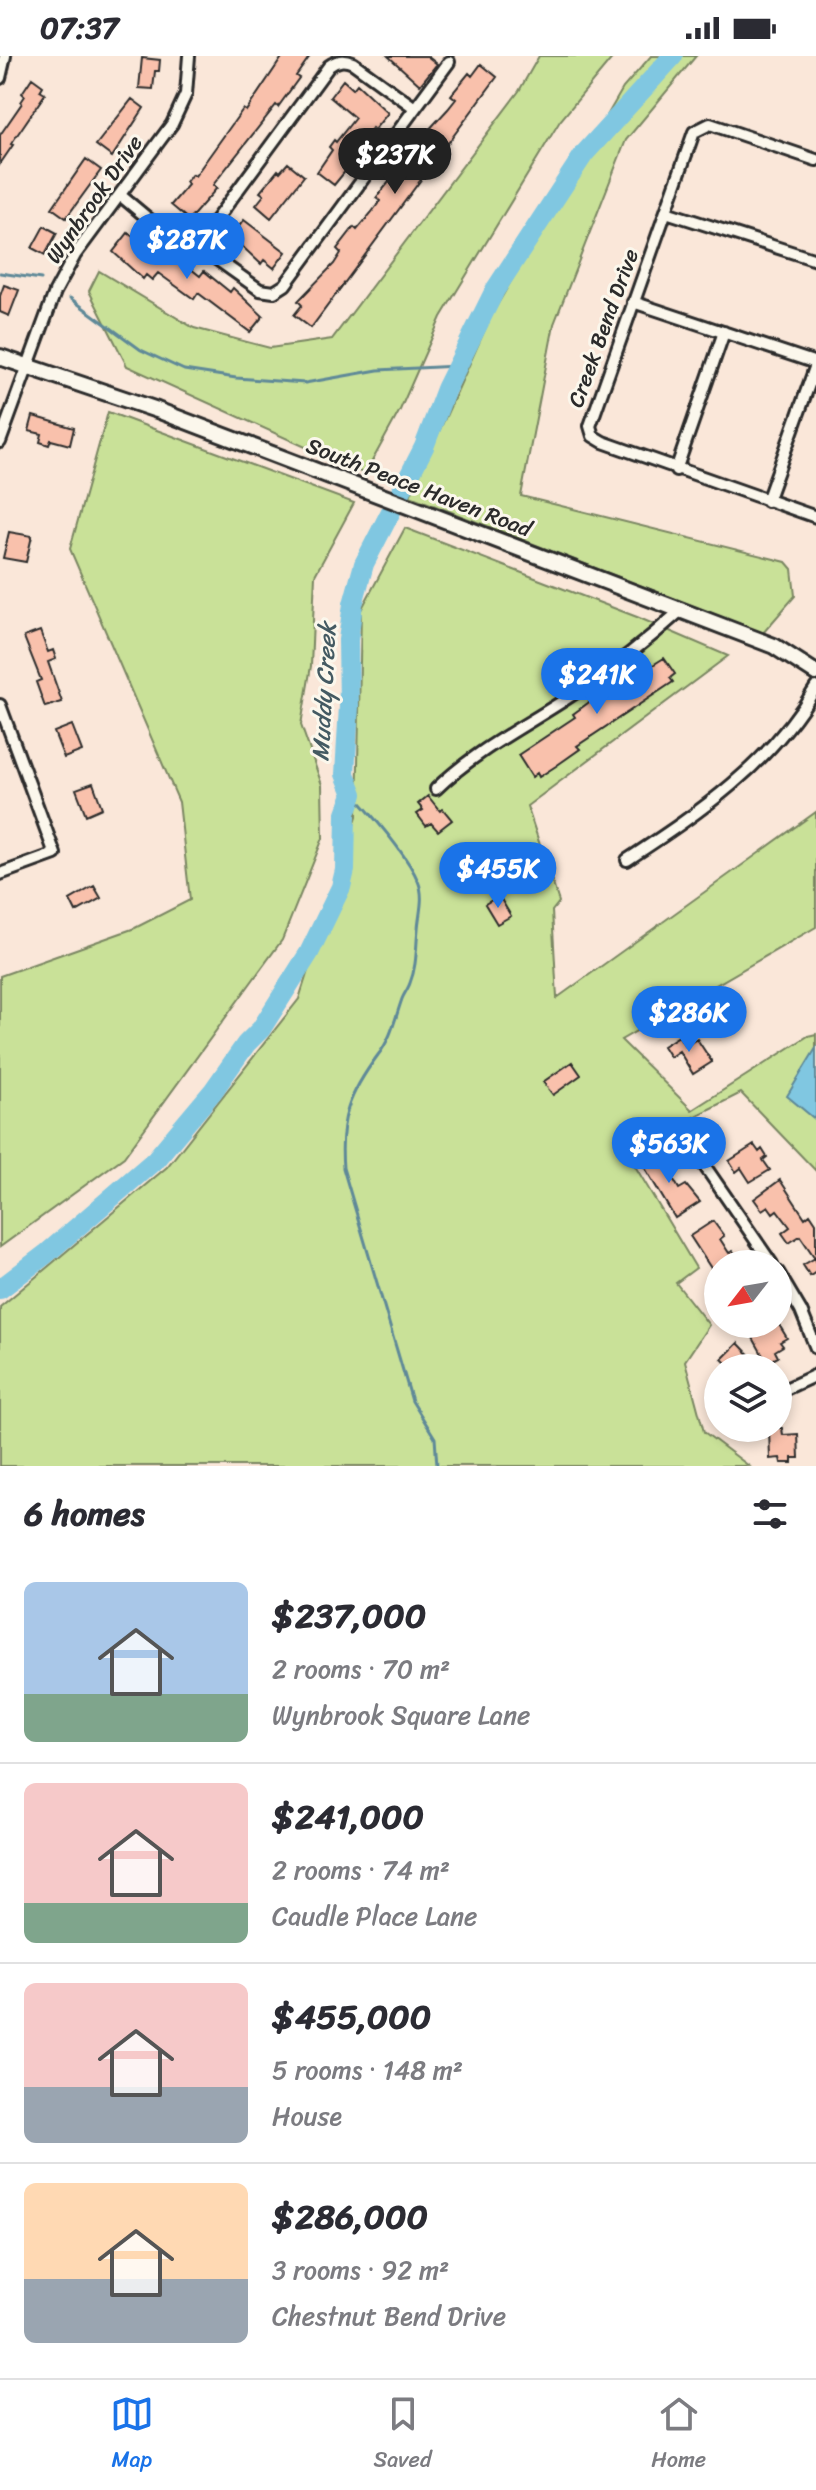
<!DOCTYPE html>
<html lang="en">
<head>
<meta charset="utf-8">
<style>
  :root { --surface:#fff; --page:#f7f7f7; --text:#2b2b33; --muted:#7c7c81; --line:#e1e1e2; --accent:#1a73e8 }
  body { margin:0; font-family:Sriracha,sans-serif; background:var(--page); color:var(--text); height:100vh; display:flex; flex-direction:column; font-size:30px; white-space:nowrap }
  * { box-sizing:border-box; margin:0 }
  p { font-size:26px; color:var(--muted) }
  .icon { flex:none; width:44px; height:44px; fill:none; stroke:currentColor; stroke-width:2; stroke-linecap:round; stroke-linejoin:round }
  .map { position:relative; height:1410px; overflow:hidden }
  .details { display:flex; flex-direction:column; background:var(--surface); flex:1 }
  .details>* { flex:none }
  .needle { width:52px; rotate:239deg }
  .fabs { position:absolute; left:704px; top:1194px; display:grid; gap:16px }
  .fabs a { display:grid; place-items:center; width:88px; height:88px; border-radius:50%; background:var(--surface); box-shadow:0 4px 12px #0003; font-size:40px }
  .price { position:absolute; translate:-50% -68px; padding:0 18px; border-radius:28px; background:var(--accent); color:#fff; font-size:26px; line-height:52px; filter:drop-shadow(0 2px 4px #0008) }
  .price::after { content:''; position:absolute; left:50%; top:48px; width:24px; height:18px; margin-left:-12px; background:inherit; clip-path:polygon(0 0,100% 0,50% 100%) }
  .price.on { background:#222; color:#fff }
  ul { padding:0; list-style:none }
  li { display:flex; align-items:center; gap:24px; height:200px; padding:0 24px }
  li+li { border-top:2px solid var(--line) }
  li span { display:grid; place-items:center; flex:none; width:224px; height:160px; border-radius:12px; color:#555 }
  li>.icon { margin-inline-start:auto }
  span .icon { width:96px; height:96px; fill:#fffc; stroke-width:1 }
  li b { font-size:34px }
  h2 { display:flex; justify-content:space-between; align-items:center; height:96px; padding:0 24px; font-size:34px }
  .status { display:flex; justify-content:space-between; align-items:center; height:56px; padding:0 40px; background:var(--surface); direction:ltr }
  .status svg { height:22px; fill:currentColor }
  .tab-bar { display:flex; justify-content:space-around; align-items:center; height:112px; border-top:2px solid var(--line); background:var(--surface); font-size:22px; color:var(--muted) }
  .tab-bar a { display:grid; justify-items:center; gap:4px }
  .tab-bar .on { color:var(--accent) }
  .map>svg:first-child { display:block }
  .green { fill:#c9e198; stroke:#7a8662; stroke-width:2 }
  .water { fill:#80c7e1; stroke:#5e8998; stroke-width:2 }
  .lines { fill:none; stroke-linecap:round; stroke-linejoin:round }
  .stream { stroke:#5e8998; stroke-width:3 }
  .river { stroke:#80c7e1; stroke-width:20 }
  .building { fill:#f9c1ac; stroke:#2b2b2b; stroke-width:2 }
  .street-casing { stroke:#2b2b2b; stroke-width:16 }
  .secondary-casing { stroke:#2b2b2b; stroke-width:20 }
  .street { stroke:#fbf7ec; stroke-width:10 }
  .secondary { stroke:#fbf7ec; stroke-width:14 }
  .labels { text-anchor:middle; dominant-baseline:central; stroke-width:6; stroke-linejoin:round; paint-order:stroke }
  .street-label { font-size:22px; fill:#2b2b2b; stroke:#fbf7ec }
  .water-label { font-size:24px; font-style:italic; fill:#445a62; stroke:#fbf7ec }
</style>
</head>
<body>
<div class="status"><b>07:37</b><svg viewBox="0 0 49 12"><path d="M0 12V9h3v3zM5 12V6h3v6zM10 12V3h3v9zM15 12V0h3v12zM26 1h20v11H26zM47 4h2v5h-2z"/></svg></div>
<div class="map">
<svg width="816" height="1410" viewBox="0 0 816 1410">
  <rect width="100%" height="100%" fill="#fae7d9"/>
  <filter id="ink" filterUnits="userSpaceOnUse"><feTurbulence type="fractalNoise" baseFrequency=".0125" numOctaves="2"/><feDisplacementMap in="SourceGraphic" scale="16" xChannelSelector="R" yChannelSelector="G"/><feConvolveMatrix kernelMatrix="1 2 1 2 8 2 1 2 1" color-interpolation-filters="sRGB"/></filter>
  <g filter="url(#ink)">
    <!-- green -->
    <path class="green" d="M539,0H614L560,65L441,261L400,354L365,418L127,310L89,235L99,215L194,272L270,292L332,283L519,35Z
      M651,0H696L626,84L554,268L521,440L786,506L792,513L795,540L763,577L410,440L492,258L623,32Z
      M108,356L354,447L315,519L311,610L301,669L322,729L323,782L282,884L124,1101L0,1191V920L135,872L190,844L179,746L70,493Z
      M405,472L637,561L728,600L527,750L559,846L552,855L557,942L816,756V871L621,984L692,1054L808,980L816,978V1115L741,1037L626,1095L696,1212L676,1227L709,1269L685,1305L704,1376L749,1410H0V1251L167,1111L299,943L357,760L361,554Z"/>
    <!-- water -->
    <path class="water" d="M816,992V1064L787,1040Z"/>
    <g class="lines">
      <!-- stream -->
      <path class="stream" d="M664,9L668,0
        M0,217L41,223
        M70,242L141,294L184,314L236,322L305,327L378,314L457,310
        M353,738C373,760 407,798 418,825C425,841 419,857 418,873C416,891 417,910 410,927C408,933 404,938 402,943C395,963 391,983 378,999C349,1038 339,1063 343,1112L412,1345L435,1382L437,1410"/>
      <!-- river -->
      <path class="river" d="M0,1233L46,1198L155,1104L213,1035L246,988L261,973L309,897L341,831L345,814L346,757L353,738L345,718L349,650L348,584L353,548L364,508L424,391L446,333L495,234L584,98L673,0"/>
    </g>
    <!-- building -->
    <path class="building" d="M283,0H310L296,20L299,22L278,51L276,49L213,129L217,132L189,164L171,149L188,129L186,126L192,118L195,120L243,53L246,55Z
      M388,0H427L437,8L420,29Z
      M142,2L160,4L159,15H155L153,33L139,32Z
      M481,8L497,21L311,272L294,259L302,249L298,245L334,208L341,197L337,193L354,171L357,174L372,156L380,145L376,142L393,121L395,123L417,94L413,91L448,53L456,43L451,39L469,17L472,20Z
      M32,22L43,30L40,35L45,38L11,88L13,89L0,108V79L22,47L21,46L25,40L22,37Z
      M343,24L353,33L357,28L388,57L374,74L372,72L357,93L361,96L334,129L317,116L332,94L329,91L334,84L336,86L355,62L330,41Z
      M132,43L144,52L112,101L96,89Z
      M86,103L101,114L66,162L52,152Z
      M288,107L304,120L271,162L256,149L264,139L260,136L278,114L280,116Z
      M244,164L286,196L274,212L264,204L261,208L231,180Z
      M44,170L57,177L45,199L32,192Z
      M128,177L159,201L162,197L176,208L180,204L200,220L204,215L230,236L233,232L263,260L250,276L198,237L194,243L158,217L152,224L146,219L143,223L113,196Z
      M4,229L19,234L9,260L0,256V240Z
      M33,360L74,372L70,389L51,384L49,389L40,386L42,378L29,375Z
      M9,476L32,480L26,506L3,502Z
      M40,575L48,596L53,594L56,603L48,606L62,646L45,651L36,626L41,624L24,581Z
      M664,602L675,618L670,622L673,626L577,690L580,693L556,710L539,721L537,717L532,721L518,699L575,661L573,658L633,614L644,606L648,612Z
      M72,669L82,695L64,702L54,676Z
      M93,727L102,752L86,759L76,733Z
      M428,740L440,755L443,753L452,764L438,775L431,767L426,770L417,758L423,754L418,748Z
      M94,830L101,842L76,856L70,844Z
      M499,840L511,860L497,868L485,848Z
      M679,980L685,990L697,983L712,1006L693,1018L679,995L670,1001L663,990Z
      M572,1006L581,1019L553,1039L543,1026Z
      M754,1089L759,1096L762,1093L767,1101L763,1104L770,1114L750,1126L741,1112L736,1116L729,1105Z
      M666,1093L672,1103L665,1108L679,1133L686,1129L700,1146L675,1162L642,1107Z
      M780,1124L805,1162L810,1158L816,1167V1216L810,1220L803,1209L815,1202L800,1180L789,1187L782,1177L790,1171L777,1154L773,1157L768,1150L762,1154L754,1143Z
      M713,1165L724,1180L720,1183L729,1197L733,1195L742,1208H718V1223L690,1180Z
      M778,1267L787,1282L780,1286L783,1290L775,1295L778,1301L767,1307L752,1280L765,1268L768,1272Z
      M738,1287L758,1308L754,1312H731L722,1303Z
      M769,1372H782L783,1379L798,1378L799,1402H792V1407H781L780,1402L770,1403Z"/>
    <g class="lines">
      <defs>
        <path id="street" d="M0,22L5,0
          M816,104L710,68L694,76L590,370L593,380L603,386L816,461
          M120,139L175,185L208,197L260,234L274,236L285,229L449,6
          M666,156L816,204
          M196,191L329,10C337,4 344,3 353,7L415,52
          M633,246L816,307
          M0,386L55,236L75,199L172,68L186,38L189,0
          M676,414L724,276
          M767,445L816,309
          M0,649L55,798L0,818
          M436,733C478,692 530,668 578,635C614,611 648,584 680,555
          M627,804C700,756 771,708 816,631
          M688,1079L704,1109L772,1208
          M778,1216L801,1255L816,1292
          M781,1335L816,1319"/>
        <path id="secondary" d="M0,301L157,354L774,590L816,617"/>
      </defs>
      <!-- street casing -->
      <use href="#street" class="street-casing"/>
      <!-- secondary casing -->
      <use href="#secondary" class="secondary-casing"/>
      <!-- street -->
      <use href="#street" class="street"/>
      <!-- secondary -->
      <use href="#secondary" class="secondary"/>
    </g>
  </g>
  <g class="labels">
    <!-- street labels -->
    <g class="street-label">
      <text transform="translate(94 143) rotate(-55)">Wynbrook Drive</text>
      <text transform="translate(603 272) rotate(-70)">Creek Bend Drive</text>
      <text transform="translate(419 431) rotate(21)">South Peace Haven Road</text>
    </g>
    <!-- water labels -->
    <g class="water-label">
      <text transform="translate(324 636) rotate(-87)">Muddy Creek</text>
    </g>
  </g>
</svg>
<div class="fabs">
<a><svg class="needle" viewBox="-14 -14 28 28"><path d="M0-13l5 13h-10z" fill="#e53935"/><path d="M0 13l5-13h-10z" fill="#7c7c81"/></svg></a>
<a><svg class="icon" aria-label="layers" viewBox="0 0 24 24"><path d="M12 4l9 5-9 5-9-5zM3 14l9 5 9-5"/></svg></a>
</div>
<b class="price on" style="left:395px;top:140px">$237K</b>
<b class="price" style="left:187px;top:225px">$287K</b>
<b class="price" style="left:597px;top:660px">$241K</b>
<b class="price" style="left:498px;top:854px">$455K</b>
<b class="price" style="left:689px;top:998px">$286K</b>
<b class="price" style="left:669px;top:1129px">$563K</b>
</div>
<section class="details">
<h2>6 homes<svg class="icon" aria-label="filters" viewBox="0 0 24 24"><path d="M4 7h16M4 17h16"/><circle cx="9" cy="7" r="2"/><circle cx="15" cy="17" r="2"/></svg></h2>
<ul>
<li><span style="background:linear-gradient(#a9c7e8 70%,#7fa58c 0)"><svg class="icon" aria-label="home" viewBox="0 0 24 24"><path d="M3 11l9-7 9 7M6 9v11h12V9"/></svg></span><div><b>$237,000</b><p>2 rooms · 70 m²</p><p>Wynbrook Square Lane</p></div></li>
<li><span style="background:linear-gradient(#f6c9c9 75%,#7fa58c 0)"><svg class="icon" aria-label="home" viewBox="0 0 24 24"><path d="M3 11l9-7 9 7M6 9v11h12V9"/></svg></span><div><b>$241,000</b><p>2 rooms · 74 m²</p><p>Caudle Place Lane</p></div></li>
<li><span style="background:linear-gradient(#f6c9c9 65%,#9aa5b1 0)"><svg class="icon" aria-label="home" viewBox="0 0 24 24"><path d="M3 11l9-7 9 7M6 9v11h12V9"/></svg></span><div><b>$455,000</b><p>5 rooms · 148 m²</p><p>House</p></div></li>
<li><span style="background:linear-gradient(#ffd9b3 60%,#9aa5b1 0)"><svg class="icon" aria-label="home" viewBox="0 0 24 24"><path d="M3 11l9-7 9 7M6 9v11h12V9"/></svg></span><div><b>$286,000</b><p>3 rooms · 92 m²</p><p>Chestnut Bend Drive</p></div></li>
</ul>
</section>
<nav class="tab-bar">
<a class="on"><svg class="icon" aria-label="map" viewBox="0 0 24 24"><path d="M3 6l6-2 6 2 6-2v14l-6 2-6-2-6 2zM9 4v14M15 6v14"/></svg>Map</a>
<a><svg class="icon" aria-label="saved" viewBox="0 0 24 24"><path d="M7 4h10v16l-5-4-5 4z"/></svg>Saved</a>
<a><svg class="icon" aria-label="home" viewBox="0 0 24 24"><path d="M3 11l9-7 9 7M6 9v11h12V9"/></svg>Home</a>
</nav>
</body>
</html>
